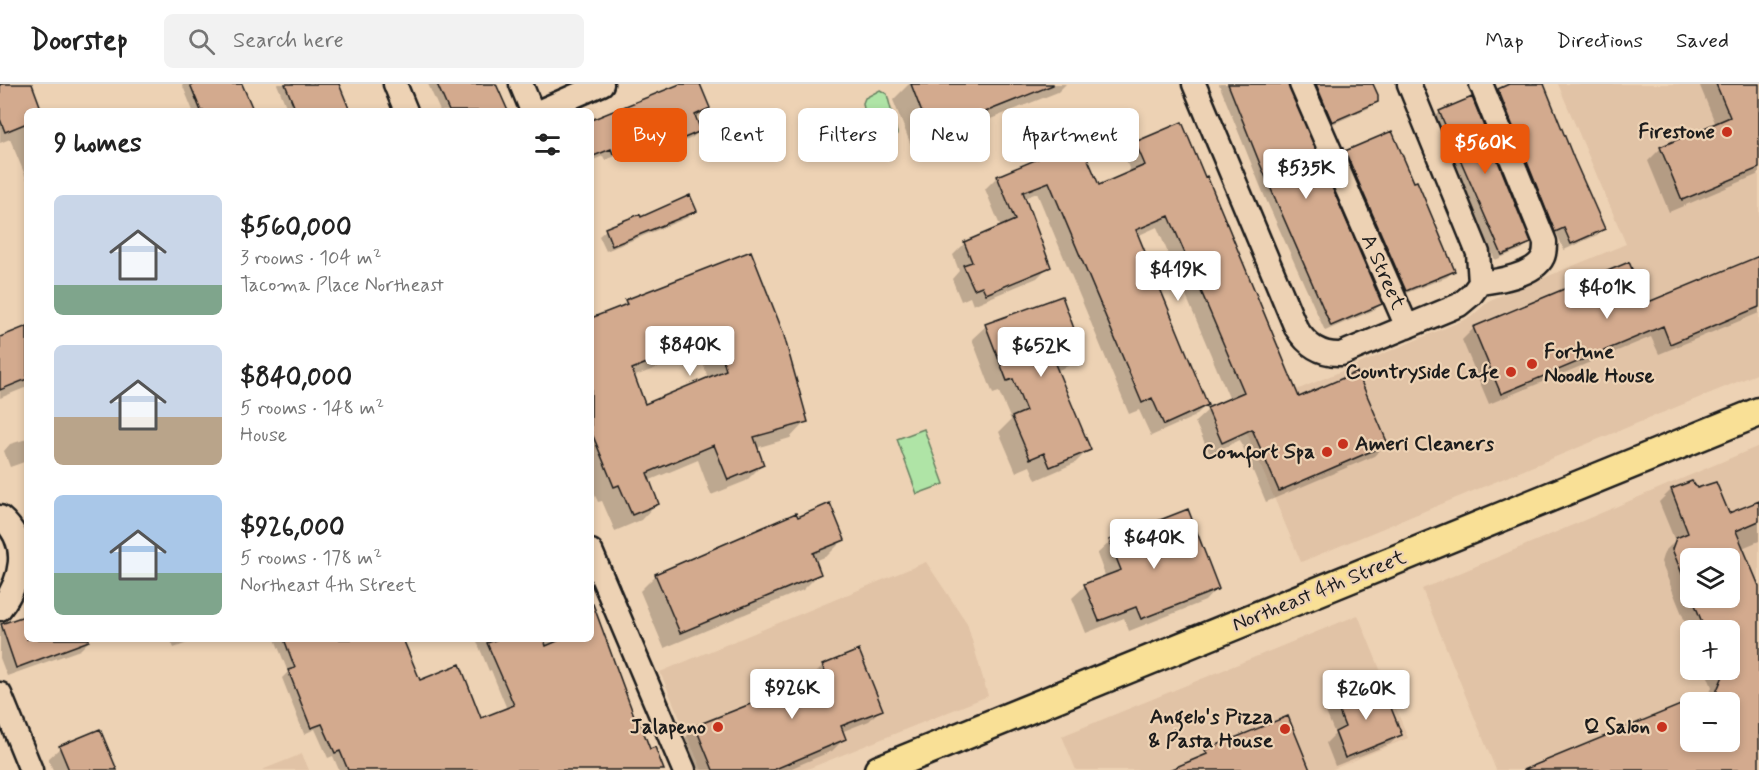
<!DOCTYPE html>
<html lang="en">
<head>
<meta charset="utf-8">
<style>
  :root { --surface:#fff; --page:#f2f2f2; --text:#222; --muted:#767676; --line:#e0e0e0; --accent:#ea580c }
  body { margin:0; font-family:Mynerve,sans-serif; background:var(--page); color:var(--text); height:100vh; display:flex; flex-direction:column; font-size:22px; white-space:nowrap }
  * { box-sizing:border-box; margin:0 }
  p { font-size:20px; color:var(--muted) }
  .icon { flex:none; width:33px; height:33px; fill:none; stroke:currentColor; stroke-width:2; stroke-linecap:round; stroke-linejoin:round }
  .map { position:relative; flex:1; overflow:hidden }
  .sheet { position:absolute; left:24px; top:24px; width:570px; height:534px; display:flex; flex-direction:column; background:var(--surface); border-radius:9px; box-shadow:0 3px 9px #0003 }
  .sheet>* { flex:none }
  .hud { position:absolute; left:612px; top:24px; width:570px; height:54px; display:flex; gap:12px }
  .controls { position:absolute; left:1680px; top:464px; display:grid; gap:12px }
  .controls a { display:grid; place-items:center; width:60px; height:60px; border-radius:9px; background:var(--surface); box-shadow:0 3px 9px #0003; font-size:30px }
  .price { position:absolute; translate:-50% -51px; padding:0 14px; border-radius:6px; background:#fff; color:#222; font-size:20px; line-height:39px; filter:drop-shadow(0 2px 3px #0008) }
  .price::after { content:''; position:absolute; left:50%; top:36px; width:18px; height:14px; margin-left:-9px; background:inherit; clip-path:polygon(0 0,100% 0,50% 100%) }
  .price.active { background:var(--accent); color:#fff }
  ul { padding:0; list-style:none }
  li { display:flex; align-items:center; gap:18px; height:150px; padding:0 30px }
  li span { display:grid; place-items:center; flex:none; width:168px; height:120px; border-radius:9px; color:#555 }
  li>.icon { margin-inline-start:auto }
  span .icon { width:72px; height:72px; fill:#fffc; stroke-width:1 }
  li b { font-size:26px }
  h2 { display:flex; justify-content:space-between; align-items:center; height:72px; padding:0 30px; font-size:26px }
  .pill { padding:0 21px; border-radius:9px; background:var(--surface); box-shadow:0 3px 9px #0003; font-size:21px; line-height:54px }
  .pill.active { background:var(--accent); color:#fff }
  header { display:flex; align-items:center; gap:36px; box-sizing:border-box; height:84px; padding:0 30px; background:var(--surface); border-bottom:2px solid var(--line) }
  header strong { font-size:28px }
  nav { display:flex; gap:33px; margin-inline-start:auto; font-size:21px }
  .search { width:420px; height:54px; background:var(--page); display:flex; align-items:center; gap:15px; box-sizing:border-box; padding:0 21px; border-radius:9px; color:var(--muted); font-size:22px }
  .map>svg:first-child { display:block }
  .built { fill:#e1c3a6; fill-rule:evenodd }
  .green { fill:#afe4a6; stroke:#668061; stroke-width:1.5 }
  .shadow { fill:#0003; fill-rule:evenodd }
  .building { fill:#d3aa8e; stroke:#1c1c1c; stroke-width:1.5; fill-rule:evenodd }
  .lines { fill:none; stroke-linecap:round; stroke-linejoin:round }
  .minor-casing { stroke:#1c1c1c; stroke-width:27 }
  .major-casing { stroke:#1c1c1c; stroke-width:33 }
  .minor { stroke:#edd2b4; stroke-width:22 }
  .major { stroke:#f9e096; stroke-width:28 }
  .poi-dot { fill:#c8321e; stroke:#edd2b4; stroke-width:2 }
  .labels { text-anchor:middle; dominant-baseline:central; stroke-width:4.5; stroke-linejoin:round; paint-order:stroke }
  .poi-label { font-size:21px; font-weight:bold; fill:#1c1c1c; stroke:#edd2b4; text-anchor:end }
  .street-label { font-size:21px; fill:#1c1c1c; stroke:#edd2b4 }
</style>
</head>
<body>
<header>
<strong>Doorstep</strong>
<div class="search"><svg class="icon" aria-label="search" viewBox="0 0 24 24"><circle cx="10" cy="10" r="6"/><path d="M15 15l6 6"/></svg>Search here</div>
<nav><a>Map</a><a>Directions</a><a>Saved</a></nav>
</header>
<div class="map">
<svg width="1759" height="686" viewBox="0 0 1759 686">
  <rect width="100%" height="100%" fill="#edd2b4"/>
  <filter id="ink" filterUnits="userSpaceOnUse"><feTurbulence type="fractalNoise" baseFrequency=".0167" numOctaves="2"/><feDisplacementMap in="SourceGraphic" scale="12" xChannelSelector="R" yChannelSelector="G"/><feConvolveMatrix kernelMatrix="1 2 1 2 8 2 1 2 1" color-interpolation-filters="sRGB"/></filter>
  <g filter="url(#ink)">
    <!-- built -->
    <path class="built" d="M1558,0H1759V289L1301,478L1239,330L1471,233L1490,216L1626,160Z
      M1759,362V678L1739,686H1496L1422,505ZM1690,474H1730V513H1690ZM1690,546H1730V585H1690ZM1690,618H1730V657H1690Z
      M926,478L967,539L988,612L805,686H702L660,588Z
      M1358,531L1408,654L1331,686H1076L1062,652Z
      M302,670L309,686H262Z"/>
    <!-- green -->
    <path class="green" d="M880,6L887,10L897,49L894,59H879L869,55L863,19L865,14Z
      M924,345L944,400L917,410L897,355Z"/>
    <!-- shadow -->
    <path class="shadow" d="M0,0H31L40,27H27V96L10,55L0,59Z
      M182,0H241L253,27H193Z
      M277,0H337L348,27H288Z
      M428,0H495L507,27H440Z
      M684,0H698L709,24L701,31L695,34L700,46L692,54L663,66L658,56L605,76L603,72L591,77V38Z
      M909,0H1066L1058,8L913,66L893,16Z
      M1219,0H1286L1381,220L1374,226L1325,247L1264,111Z
      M1305,0H1371L1376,18L1369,24L1326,43Z
      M1513,0H1542L1573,76L1604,144L1597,151L1564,166L1557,150L1549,153L1492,13L1498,6Z
      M1702,0H1759V90L1669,128L1648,77L1661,64L1716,41L1700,2Z
      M1471,15L1529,158L1522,165L1495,176L1433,35L1440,28Z
      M1080,59L1098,103L1131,89L1124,72L1136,59L1299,315L1387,359L1374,372L1266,418L1240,356L1210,370L1195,338L1208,326L1230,316L1157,143L1137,152L1206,321L1194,333L1151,352L1139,326L1129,330L1037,109L1024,114L1049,182L1037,194L973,221L970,213L961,217L952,195L959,187L953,171L965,159L1001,144L985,105L997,93Z
      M1346,69L1453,187L1447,193L1399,212L1340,75Z
      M695,126L689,133L606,167L599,152L606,146L640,135Z
      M750,169L806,337L790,354L756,364L763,380L746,397L711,411L698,376L648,397L657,419L641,436L615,447L602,417L598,418L591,403V235L619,225L626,217ZM700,267L708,295L644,322L633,293Z
      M1759,174V229L1659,270L1651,253L1489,320L1462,256L1474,244L1645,221Z
      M986,242L1082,269L1068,282L1056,287L1089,365L1075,379L1036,396L1030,382L1016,388L999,348L1011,336L999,308L993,310L972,255Z
      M27,244V303L0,314V255Z
      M27,355V377L10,383L4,367L10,360Z
      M1692,399L1697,406L1728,431L1759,419V457L1742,464L1759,506V686H1522L1690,619V657H1730V618H1692L1709,611L1712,603L1705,585H1730V546H1690V550L1661,478L1664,468L1675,457L1659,418L1671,406ZM1690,474H1730V513H1690Z
      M1187,427L1217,504L1205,517L1129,547L1124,534L1086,549L1072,514L1085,502L1106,494L1097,470L1110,458Z
      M797,435L843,456L827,472L815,477L820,489L803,506L664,564L640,507L656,491Z
      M591,523L635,639L650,667L654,665L663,686H531L528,679L511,686H339L333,672L328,674L315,645L304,650L282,594L288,588L275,555H402L419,598L481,636L507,625L491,586L489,587L476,555H474H591Z
      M27,532V555L90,556L80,566L7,592L0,574V543Z
      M170,555H198L174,564Z
      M823,582L881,625L869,637L841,648L844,655L832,667L787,686H696L684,655L696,643L812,597L811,594Z
      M1380,601L1400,651L1390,660L1335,682L1326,659L1335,650L1326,628L1336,619Z
      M99,647L115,686H53L48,675L60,664Z"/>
    <!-- building -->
    <path class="building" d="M0,0H32L42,27H27V39L5,48L0,35Z
      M190,0H242L252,23L243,27H201Z
      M285,0H339L350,27H296Z
      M437,0H496L508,27H449Z
      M680,0H700L710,24L695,31L701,47L670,60L666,49L613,70L611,65L591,73V36Z
      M911,0H1053V1L930,50Z
      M1228,0H1288L1382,220L1331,242L1260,80Z
      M1316,0H1373L1378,11V18L1332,38Z
      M1509,0H1544L1574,75L1605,145L1571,160L1564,144L1555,148L1498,5Z
      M1716,0H1759V84L1682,116L1660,63L1730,33Z
      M1472,13L1531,159L1502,171L1439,27Z
      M1182,38L1205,93L1207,92L1299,313L1357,288L1388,360L1279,407L1252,345L1222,359L1207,324L1244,308L1169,132L1136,146L1208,321L1164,341L1152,314L1142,319L1049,98L1023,108L1051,183L986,210L982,202L974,205L963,181L972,178L964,158L1015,136L997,92L1080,57L1099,101L1145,81L1135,58Z
      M1392,47L1414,98L1417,97L1455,187L1406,207L1345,67Z
      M690,111L697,127L612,162L605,144L640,130L641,133Z
      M751,167L783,248L808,338L754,353L764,381L728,396L714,361L647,389L659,420L632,431L619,401L614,403L591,347V234L627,220L625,216ZM716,251L726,286L645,320L632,285Z
      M1759,172V223L1670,260L1663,242L1501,310L1473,243L1629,178L1646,219Z
      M1062,212L1083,269L1055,280L1091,366L1050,383L1044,369L1030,375L1012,333L1026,327L1013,295L1007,297L985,240Z
      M27,242V295L0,306V253Z
      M1692,397L1697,404L1716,398L1729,429L1759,417V437L1736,447L1759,502V686H1523L1690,617V657H1730V618H1712L1726,585H1730V546H1705L1692,513H1730V474H1690V509L1672,465L1676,454L1688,449L1671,405Z
      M830,419L845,456L813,469L821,490L680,549L655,490L796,429L798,433Z
      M1188,425L1219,505L1141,535L1136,523L1099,537L1084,500L1121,486L1109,456Z
      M593,520L636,637L639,636L650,665L655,663L664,686H348L340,667L335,669L322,640L311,644L288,586L295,584L284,555H403L420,596L460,580L481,634L514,621L487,559L498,555H544L546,562L562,555H591V521Z
      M27,531V555H89V557L16,584L1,540Z
      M859,566L883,626L841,642L846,655L773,686H713L695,642L826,590L822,581Z
      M1381,599L1402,651L1345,674L1335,648L1345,643L1335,617Z
      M1288,632L1310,686H1169L1207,670L1205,666Z
      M100,645L117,686H69L59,662Z"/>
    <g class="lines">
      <defs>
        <path id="minor" d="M395,0L406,27
          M521,0L532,27
          M1194,0L1296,244C1307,261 1320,271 1341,270L1459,221L1471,211L1480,199C1497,197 1535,191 1543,173C1545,169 1545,163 1545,158L1481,0
          M1301,0L1407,243
          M1409,0L1478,169L1480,199
          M540,27L602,0
          M0,433C32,460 21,497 0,525
          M591,467L684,686
          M0,610L31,686"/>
        <path id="major" d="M879,686L1759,328"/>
      </defs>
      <!-- minor casing -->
      <use href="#minor" class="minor-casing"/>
      <!-- major casing -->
      <use href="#major" class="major-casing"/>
      <!-- minor -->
      <use href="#minor" class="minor"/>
      <!-- major -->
      <use href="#major" class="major"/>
    </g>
  </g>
  <!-- markers -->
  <g class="poi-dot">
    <circle cx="1727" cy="48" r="6"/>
    <circle cx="1532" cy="280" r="6"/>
    <circle cx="1511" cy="288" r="6"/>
    <circle cx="1343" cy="360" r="6"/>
    <circle cx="1327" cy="368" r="6"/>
    <circle cx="718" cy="643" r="6"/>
    <circle cx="1662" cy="643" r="6"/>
    <circle cx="1285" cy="645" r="6"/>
  </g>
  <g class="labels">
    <!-- poi labels -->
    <g class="poi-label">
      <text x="1715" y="48">Firestone</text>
      <text x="1544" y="268" text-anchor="start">Fortune<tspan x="1544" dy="24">Noodle House</tspan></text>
      <text x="1499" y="288">Countryside Cafe</text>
      <text x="1355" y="360" text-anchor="start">Ameri Cleaners</text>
      <text x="1315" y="368">Comfort Spa</text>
      <text x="1273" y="633">Angelo's Pizza<tspan x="1273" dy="24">&amp; Pasta House</tspan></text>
      <text x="706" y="643">Jalapeno</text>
      <text x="1650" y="643">Q Salon</text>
    </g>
    <!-- street labels -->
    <g class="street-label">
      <text transform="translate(1383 188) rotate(66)">A Street</text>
      <text transform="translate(1319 507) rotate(-22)">Northeast 4th Street</text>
    </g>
  </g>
</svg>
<div class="controls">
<a><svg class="icon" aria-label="layers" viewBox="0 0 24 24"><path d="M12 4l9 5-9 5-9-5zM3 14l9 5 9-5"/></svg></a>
<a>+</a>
<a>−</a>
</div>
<b class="price active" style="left:1485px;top:91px">$560K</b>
<b class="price" style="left:1306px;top:116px">$535K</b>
<b class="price" style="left:1178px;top:218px">$419K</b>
<b class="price" style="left:1607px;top:236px">$401K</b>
<b class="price" style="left:690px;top:293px">$840K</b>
<b class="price" style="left:1041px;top:294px">$652K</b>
<b class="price" style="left:1154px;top:486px">$640K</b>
<b class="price" style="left:792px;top:636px">$926K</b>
<b class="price" style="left:1366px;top:637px">$260K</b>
<div class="hud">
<a class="pill active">Buy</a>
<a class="pill">Rent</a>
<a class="pill">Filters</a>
<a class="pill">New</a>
<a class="pill">Apartment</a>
</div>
<section class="sheet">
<h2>9 homes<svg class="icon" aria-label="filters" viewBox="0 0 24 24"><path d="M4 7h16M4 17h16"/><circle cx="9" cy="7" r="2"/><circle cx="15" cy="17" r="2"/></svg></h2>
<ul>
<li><span style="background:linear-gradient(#c9d6e8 75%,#7fa58c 0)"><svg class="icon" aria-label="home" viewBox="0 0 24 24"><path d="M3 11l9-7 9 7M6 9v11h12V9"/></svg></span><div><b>$560,000</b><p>3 rooms · 104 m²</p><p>Tacoma Place Northeast</p></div></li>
<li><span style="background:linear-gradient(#c9d6e8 60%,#b9a48a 0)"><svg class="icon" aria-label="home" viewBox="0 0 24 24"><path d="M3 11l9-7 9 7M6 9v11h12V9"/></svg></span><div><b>$840,000</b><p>5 rooms · 148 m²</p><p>House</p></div></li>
<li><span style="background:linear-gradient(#a9c7e8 65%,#7fa58c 0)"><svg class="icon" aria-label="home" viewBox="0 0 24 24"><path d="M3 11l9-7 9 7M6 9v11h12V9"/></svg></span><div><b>$926,000</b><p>5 rooms · 178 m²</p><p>Northeast 4th Street</p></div></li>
</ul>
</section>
</div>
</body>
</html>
